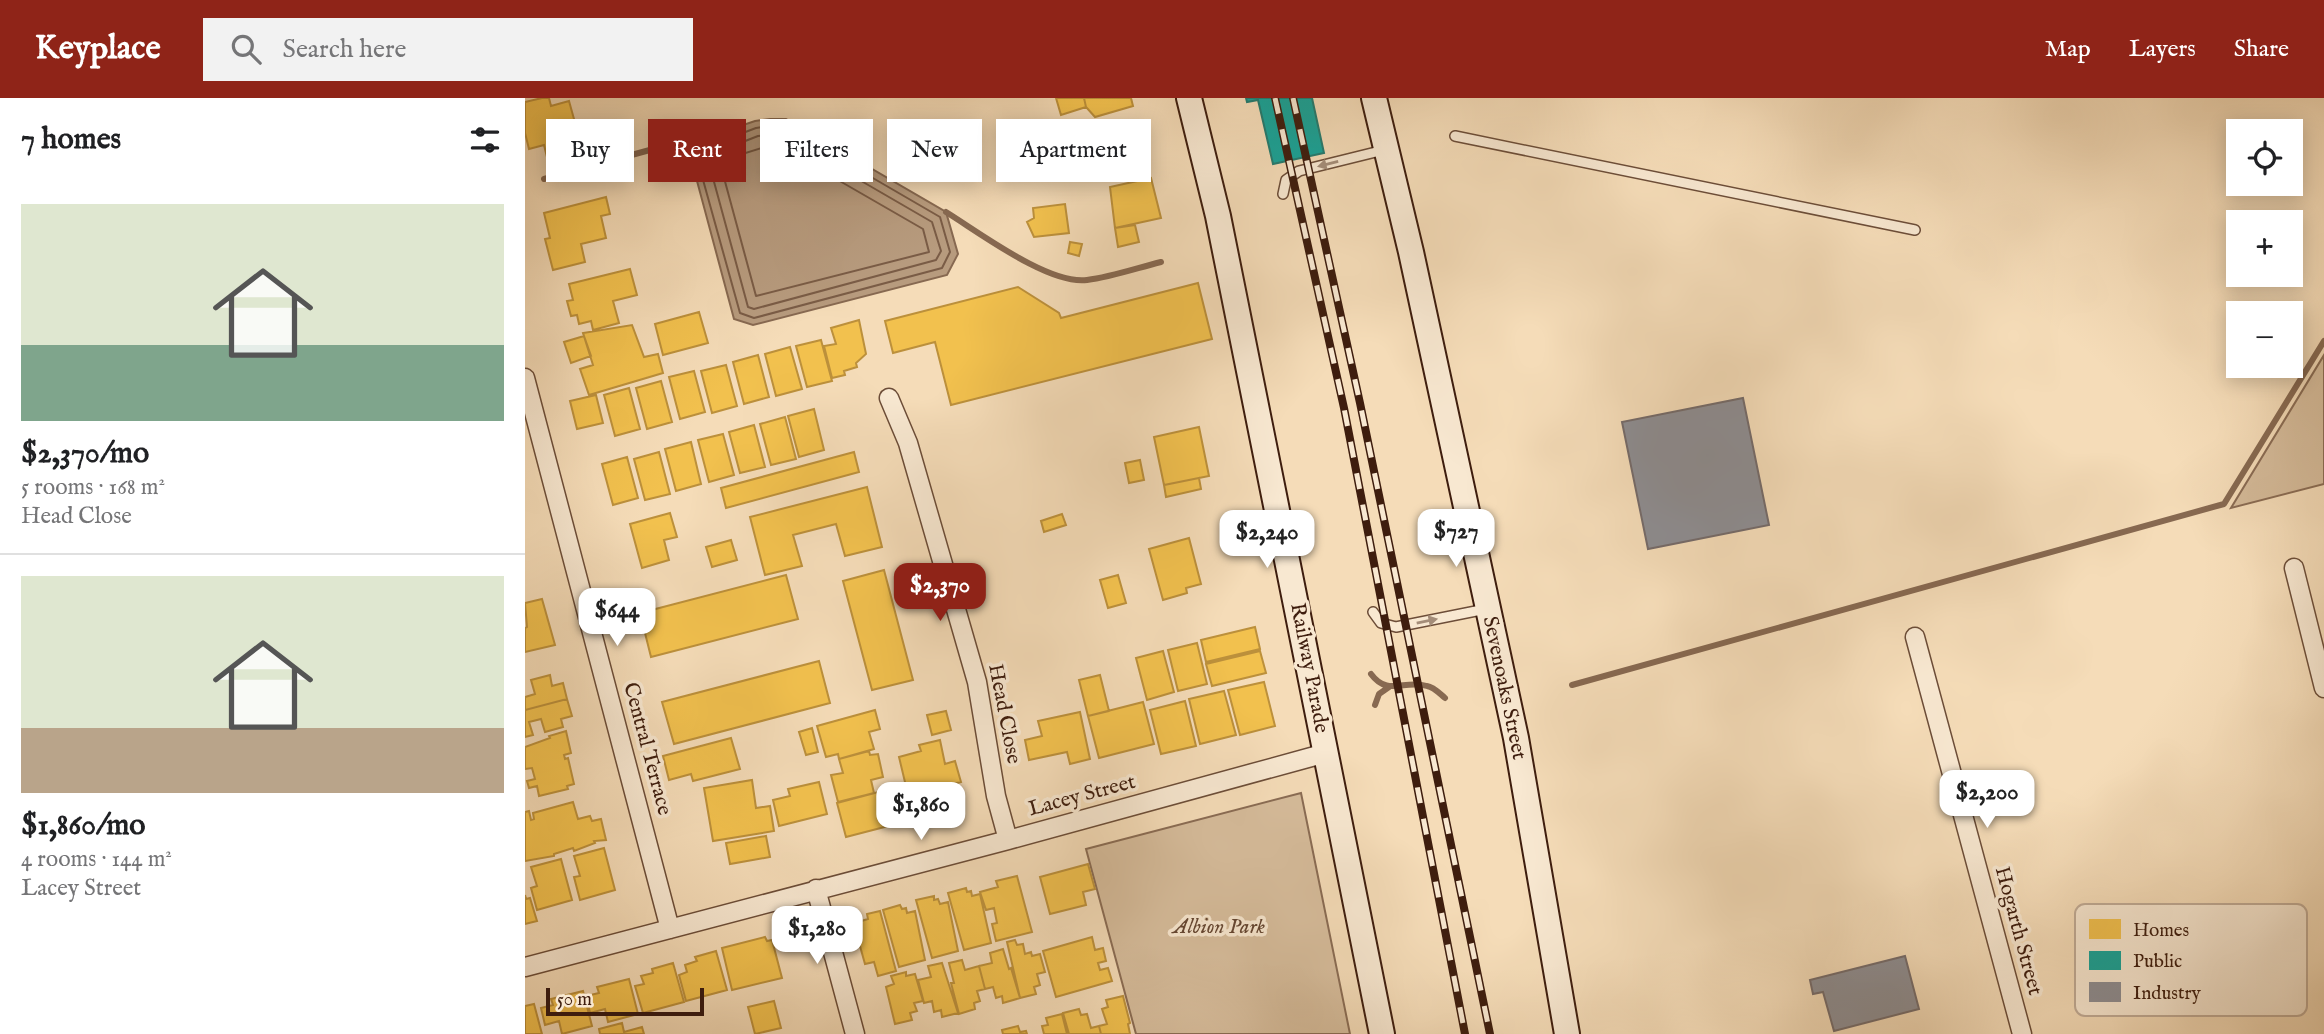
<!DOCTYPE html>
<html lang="en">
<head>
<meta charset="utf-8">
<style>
  :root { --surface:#fff; --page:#f2f2f2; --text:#202124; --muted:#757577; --line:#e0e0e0; --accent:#8f2418 }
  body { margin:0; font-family:"IM FELL English",serif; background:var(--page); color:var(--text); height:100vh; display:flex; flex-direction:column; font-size:26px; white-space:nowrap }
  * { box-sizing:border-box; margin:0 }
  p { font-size:23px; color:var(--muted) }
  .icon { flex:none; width:38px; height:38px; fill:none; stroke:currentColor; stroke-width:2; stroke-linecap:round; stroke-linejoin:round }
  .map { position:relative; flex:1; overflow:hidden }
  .panel { display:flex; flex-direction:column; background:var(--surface); width:525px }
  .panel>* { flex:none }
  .hud { position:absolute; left:21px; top:21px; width:665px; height:63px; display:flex; gap:14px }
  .buttons { position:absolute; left:1701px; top:21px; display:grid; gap:14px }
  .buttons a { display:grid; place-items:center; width:77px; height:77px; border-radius:0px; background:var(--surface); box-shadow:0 4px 18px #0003; font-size:35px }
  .scale { position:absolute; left:21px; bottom:18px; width:158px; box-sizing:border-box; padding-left:7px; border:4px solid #3e1d0e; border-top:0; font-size:19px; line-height:24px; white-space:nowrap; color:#3e1d0e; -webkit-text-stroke:5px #f8e8d1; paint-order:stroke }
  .price { position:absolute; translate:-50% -60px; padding:0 16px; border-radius:14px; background:#fff; color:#222; font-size:23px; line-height:46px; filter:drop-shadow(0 2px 4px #0008) }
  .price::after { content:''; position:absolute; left:50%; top:42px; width:21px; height:16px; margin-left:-10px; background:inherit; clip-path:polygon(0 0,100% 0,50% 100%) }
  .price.on { background:var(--accent); color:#fff }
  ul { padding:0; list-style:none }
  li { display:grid; align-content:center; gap:14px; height:371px; padding:0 21px }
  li+li { border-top:2px solid var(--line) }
  li span { display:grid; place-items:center; height:217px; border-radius:0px; color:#555 }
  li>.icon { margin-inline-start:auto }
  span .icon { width:126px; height:126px; fill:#fffc; stroke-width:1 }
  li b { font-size:30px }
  h2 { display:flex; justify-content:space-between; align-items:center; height:84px; padding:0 21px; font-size:30px }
  .tag { padding:0 24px; border-radius:0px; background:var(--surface); box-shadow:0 4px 18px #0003; font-size:24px; line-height:63px }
  .tag.on { background:var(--accent); color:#fff }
  header { display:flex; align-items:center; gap:42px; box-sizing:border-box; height:98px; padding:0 35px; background:var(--accent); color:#fff }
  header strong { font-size:33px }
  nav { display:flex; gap:38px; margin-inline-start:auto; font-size:24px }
  .search { width:490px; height:63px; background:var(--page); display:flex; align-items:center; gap:18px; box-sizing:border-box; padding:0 24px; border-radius:0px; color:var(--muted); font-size:26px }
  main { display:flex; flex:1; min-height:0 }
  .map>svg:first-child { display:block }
  .green { fill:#d6bc9b; stroke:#8a6c54; stroke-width:2 }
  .water { fill:#b79b7e; stroke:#876951; stroke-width:2 }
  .homes { fill:#f2c14e; stroke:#bc903b; stroke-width:2 }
  .public { fill:#17a398; stroke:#237b6f; stroke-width:2 }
  .industry { fill:#8d8d92; stroke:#756b6a; stroke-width:2 }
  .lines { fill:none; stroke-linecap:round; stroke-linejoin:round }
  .shore { stroke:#7a5c46; stroke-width:2 }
  .stream { stroke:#876951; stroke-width:6 }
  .lane-casing { stroke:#6c4d38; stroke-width:12 }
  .street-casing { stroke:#6c4d38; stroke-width:21 }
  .secondary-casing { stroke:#3e1d0e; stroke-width:28 }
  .lane { stroke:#f8e8d1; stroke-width:9 }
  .street { stroke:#f8e8d1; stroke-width:18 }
  .secondary { stroke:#f8e8d1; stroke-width:24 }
  .rail-casing { stroke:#3e1d0e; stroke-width:8 }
  .rail { stroke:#f8e8d1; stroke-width:5; stroke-dasharray:16; stroke-linecap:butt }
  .oneway { fill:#a48d79 }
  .labels { text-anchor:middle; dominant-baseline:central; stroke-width:7; stroke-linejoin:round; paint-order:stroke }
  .street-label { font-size:21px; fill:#3e1d0e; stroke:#f8e8d1 }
  .park-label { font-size:21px; font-style:italic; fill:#644531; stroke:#f8e8d1 }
  .key { fill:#f8e8d1; stroke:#c0ab96; stroke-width:2 }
  .key-label { font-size:19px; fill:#3e1d0e }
</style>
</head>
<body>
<header>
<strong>Keyplace</strong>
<div class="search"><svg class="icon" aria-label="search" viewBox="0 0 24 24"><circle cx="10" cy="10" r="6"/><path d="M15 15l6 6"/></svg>Search here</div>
<nav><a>Map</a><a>Layers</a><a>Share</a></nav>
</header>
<main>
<section class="panel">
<h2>7 homes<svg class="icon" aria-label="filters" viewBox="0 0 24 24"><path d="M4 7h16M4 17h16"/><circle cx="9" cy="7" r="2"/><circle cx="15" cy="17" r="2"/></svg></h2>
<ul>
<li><span style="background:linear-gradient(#dfe7d0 65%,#7fa58c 0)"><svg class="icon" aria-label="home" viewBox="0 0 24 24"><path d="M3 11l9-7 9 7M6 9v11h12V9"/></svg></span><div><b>$2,370/mo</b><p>5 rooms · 168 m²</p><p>Head Close</p></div></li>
<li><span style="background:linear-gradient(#dfe7d0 70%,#b9a48a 0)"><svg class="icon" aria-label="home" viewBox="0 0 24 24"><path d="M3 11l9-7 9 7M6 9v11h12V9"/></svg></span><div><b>$1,860/mo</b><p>4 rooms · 144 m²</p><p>Lacey Street</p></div></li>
</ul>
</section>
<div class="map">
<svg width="1799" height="936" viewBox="0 0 1799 936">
  <rect width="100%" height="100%" fill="#f5dcb8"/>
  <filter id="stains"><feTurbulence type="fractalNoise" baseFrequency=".00286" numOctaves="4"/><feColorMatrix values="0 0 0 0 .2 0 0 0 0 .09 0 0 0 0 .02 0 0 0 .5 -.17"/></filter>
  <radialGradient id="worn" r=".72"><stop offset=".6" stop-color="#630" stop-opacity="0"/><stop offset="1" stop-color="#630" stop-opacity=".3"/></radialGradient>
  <!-- green -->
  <path class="green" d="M1799,257V386L1706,410Z
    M776,695L825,936H611L561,751Z"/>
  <!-- water -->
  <path class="water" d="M245,21H261L421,114L433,156L422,177L228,227L209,221L168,68L159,47L230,23Z"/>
  <!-- homes -->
  <path class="homes" d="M17,0H24L26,8L44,3L57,50L22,59L19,47L4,51L0,35V4Z
    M531,0H559L561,9L536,17Z
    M559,0H606L608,8L570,19L561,9Z
    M626,80L636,120L590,130L585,89Z
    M81,99L85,116L76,118L81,140L56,146L60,164L28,172L20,141L25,140L19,115Z
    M540,106L544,135L509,139L502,124L509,120L508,110Z
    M610,127L614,144L593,149L590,130Z
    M545,144L557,146L554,158L543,155Z
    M105,171L112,197L88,203L94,225L68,232L66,223L54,226L52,217L46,218L42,203L48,202L44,186Z
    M673,185L687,241L426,307L410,244L368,255L360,223L493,189L534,215L536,220Z
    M174,214L183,245L138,257L130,226Z
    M334,222L341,256L331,265L332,269L319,273L320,277L307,280L299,248L311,246L306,230Z
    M107,227L119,259L133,256L138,275L64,297L55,271L68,267L58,235Z
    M59,238L66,258L46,265L39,244Z
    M296,242L307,283L282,289L271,248Z
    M265,249L277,291L251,298L240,256Z
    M233,257L244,299L219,306L208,264Z
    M201,267L212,308L187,315L176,273Z
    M169,273L180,314L155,321L144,279Z
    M136,283L147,324L122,331L111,290Z
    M104,290L115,331L90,338L79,297Z
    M71,297L78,325L52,331L45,303Z
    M289,311L299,352L274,359L263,318Z
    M260,319L271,361L246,367L235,326Z
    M229,327L240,369L215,375L204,334Z
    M674,329L684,378L639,387L629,339Z
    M198,336L209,377L184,384L173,342Z
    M166,344L176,386L151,393L140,351Z
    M134,354L145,396L120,402L109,361Z
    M329,354L334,374L201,410L196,390Z
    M102,359L113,400L88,407L77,366Z
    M615,362L619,382L604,385L600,365Z
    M674,380L676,391L641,399L639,387Z
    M342,389L357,449L320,458L311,426L268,437L277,468L240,477L225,419Z
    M145,415L152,439L139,442L144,462L117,470L105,426Z
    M537,416L541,427L519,434L516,423Z
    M664,440L676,486L661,490L662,495L638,502L624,451Z
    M206,442L212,462L187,469L181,449Z
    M359,472L388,582L347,592L318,483Z
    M261,477L273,521L126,559L115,515Z
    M593,477L601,505L583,510L575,482Z
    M17,501L30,547L0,554V530L2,529L0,505Z
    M730,529L735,551L681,564L676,542Z
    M672,545L682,586L653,593L643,552Z
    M638,553L649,594L622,602L611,560Z
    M735,553L741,575L687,588L681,566Z
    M294,563L305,605L149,646L137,604Z
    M25,577L27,588L38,585L42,601L0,612V599L10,596L6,582Z
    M575,577L584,613L563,618L554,582Z
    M739,584L750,628L715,637L703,592Z
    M699,593L711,637L675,646L664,601Z
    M42,601L47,618L36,621L38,629L20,634L16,621L4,624L8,637L0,639V612Z
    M660,603L671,648L636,656L625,612Z
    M618,604L629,646L574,660L563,618Z
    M350,612L355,631L344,634L349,651L314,661L313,656L301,659L292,628Z
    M421,613L426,632L407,637L402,617Z
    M555,614L565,661L545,666L542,654L504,662L500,642L517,638L513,623Z
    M287,630L293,654L281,657L274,634Z
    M41,633L46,655L39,657L40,661L43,660L49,686L42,688L43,691L14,698L12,688L4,690L2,683L10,681L7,670L0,671V649L25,640L24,638Z
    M206,640L215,671L168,683L166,676L144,682L138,658Z
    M415,642L420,666L430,663L436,684L404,692L407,700L385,705L374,659L396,653L394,647Z
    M344,653L345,657L353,656L358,679L346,682L349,695L313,704L306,677L318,675L314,661Z
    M227,682L231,710L245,708L249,733L188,743L179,690Z
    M294,684L302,716L254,728L248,702L265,698L263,691Z
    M361,692L363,703L368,701L375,725L321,739L312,705Z
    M48,704L53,721L65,718L67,723L76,721L81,742L69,743L70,745L49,753L48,750L29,756V758L0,763V714L4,713L6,722L9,721L8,715Z
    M241,738L245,759L205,766L201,745Z
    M79,750L90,792L55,802L49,779L55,778L49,758Z
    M36,761L47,802L12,812L6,790L12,788L6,769Z
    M563,766L570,791L558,794L561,807L525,816L515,779Z
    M492,778L507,834L471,843L467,826L472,825L469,810L461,812L455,794L473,789L471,783Z
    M441,790L442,794L446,793L447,798L455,796L466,845L439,852L423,795Z
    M0,797L1,801L5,800L12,823L0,826Z
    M409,798V802L413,801L415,806L423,804L433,853L407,860L391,802Z
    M375,807L377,811L381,810L382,815L390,813L400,862L374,869L358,812Z
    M355,813L371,873L353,878L349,864L340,866L330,830L335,829L333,824L343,821L342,816Z
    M240,839L242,843L247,842L257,880L207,892L197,850Z
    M567,839L570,852L578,850L581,863L573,865L575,872L583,870L587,883L531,899L518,853Z
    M490,842L492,847L498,846L500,856L506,854L507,858L515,856L520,874L512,876L515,887L509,889L511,896L495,900L482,844Z
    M478,851L484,871L486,870L495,900L478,905L477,898L471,900L468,889L460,891L454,868L467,865L465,855Z
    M191,853L202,892L161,903L154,877L162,874L160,867L172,863L170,859Z
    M437,862L440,872L454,868L460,891L452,893L455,903L449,905L450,911L434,916L426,885H429L424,865Z
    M148,865L159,904L118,915L110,888L119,886L116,878L128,875L127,871Z
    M417,865L433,915L417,919L416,912L409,914L407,903L399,905L393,882L406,879L403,868Z
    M381,874V878L390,876L398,903L389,905L392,913L385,915L387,922L370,926L361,889L369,886L366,878Z
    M104,881L113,916L83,924L80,911L65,915L61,898L74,895L72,889Z
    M58,893L67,928L37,936L34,923L20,927L16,910L28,907L26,901Z
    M598,898L605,925L603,926L605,936H576L574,928L582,926L577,911L583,909L581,902Z
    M249,903L256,930L230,936L223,909Z
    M9,906L17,936H0V908Z
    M554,911L556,917L562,916L566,930L574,928L576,936H544L538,915Z
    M537,916L542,936H519L517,928L523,927L521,920Z
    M97,925L99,934L117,929L119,936H75L74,931Z
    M493,928L495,934L501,933L502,936H478L477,932Z"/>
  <!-- public -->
  <path class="public" d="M721,0H787L799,55L748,66L733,2L722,4Z"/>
  <!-- industry -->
  <path class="industry" d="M1218,300L1244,427L1123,451L1097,324Z
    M1380,858L1394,911L1309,933L1298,894L1288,896L1285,882Z"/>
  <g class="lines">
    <!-- shore -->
    <path class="shore" d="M245,28L260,29L415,119L425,154L417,170L229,220L215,215L170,53L231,30Z
      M245,37H257L407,124L416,153L411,162L229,211L223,209L182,58L233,38Z
      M246,47L254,48L398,131L404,154L231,198L195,65L198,62Z"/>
    <!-- stream -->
    <path class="stream" d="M19,81L143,47H159
      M421,114C455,135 524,187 562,182C586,179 612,170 636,164
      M846,576C863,599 879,581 902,588C909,589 915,596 920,600
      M1047,587L1699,406L1799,243
      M850,607L854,596L864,589"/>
    <defs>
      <path id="lane" d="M930,38L1390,132
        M758,96L761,82L774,73L859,52
        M848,514L856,525L871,529L961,511"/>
      <path id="street" d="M0,280L145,831
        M364,300L383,345L452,584L471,698L483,742
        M1769,470L1799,590
        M1390,539L1497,936
        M291,791L330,936
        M0,869L483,742L801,655"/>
      <path id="secondary" d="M664,0L693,118L857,936
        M849,0L886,154L991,640L1042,936"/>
    </defs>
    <!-- lane casing -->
    <use href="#lane" class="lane-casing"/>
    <!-- street casing -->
    <use href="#street" class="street-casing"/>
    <!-- secondary casing -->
    <use href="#secondary" class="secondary-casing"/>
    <!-- lane -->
    <use href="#lane" class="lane"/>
    <!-- street -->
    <use href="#street" class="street"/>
    <!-- secondary -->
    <use href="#secondary" class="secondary"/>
    <defs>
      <path id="rail" d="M750,0L819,310L940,936
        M768,0L835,305L965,936"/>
    </defs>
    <!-- rail casing -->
    <use href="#rail" class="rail-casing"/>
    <!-- rail -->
    <use href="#rail" class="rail"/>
  </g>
  <!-- one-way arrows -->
  <defs><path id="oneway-solid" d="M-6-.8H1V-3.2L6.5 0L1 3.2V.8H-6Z" transform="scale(1.75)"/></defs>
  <g class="oneway">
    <use href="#oneway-solid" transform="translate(803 66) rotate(166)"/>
    <use href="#oneway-solid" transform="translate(902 523) rotate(-11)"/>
  </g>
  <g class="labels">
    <!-- street labels -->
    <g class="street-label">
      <text transform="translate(784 570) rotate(79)">Railway Parade</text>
      <text transform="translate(979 590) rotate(78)">Sevenoaks Street</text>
      <text transform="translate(479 616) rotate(79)">Head Close</text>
      <text transform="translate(122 651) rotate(75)">Central Terrace</text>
      <text transform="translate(557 698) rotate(-15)">Lacey Street</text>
      <text transform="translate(1493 833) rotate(75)">Hogarth Street</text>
    </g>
    <!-- park labels -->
    <g class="park-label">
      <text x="694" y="829">Albion Park</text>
    </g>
  </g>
  <!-- legend -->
  <rect x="1550" y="806" width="232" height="112" rx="10" class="key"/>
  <rect x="1564" y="821" width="32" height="20" fill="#f2c14e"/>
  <rect x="1564" y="853" width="32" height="19" fill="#17a398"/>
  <rect x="1564" y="884" width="32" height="20" fill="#8d8d92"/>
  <g class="key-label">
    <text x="1608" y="838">Homes</text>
    <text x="1608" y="869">Public</text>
    <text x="1608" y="901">Industry</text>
  </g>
  <rect width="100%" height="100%" filter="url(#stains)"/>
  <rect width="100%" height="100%" fill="url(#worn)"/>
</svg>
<div class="buttons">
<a><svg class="icon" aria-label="locate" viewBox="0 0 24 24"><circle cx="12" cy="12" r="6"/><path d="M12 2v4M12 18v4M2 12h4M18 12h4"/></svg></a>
<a>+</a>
<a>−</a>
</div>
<div class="scale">50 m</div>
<b class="price" style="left:931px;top:471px">$727</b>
<b class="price" style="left:742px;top:472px">$2,240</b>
<b class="price on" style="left:415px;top:525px">$2,370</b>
<b class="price" style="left:92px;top:550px">$644</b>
<b class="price" style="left:1462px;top:732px">$2,200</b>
<b class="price" style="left:396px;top:744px">$1,860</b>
<b class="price" style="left:292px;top:868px">$1,280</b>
<div class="hud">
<a class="tag">Buy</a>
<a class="tag on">Rent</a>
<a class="tag">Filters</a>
<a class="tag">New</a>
<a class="tag">Apartment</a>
</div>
</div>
</main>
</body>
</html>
